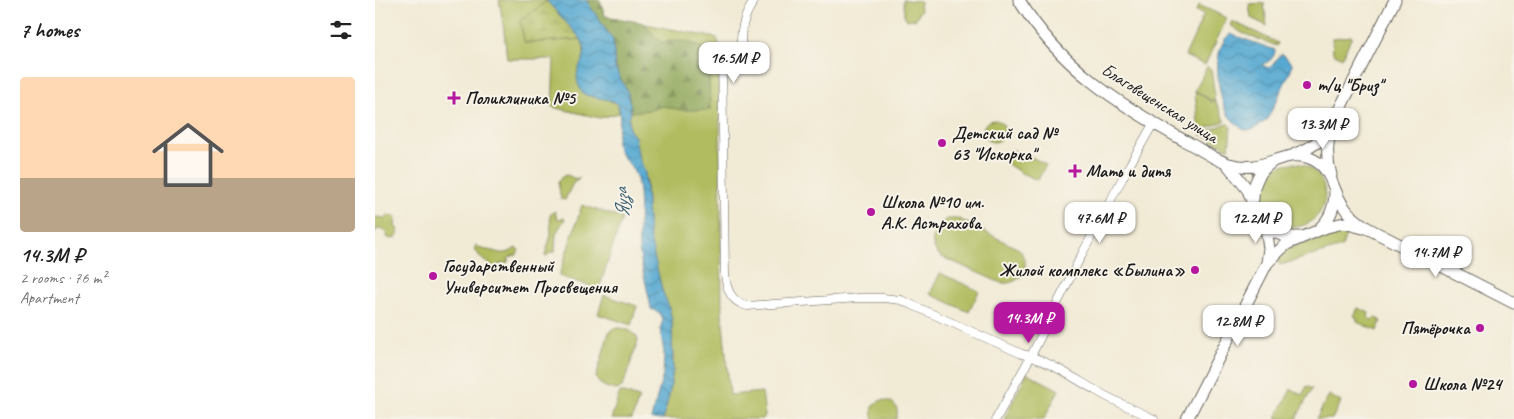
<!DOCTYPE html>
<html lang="en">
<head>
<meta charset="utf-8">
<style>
  :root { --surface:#fff; --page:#f6f6f6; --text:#222; --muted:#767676; --accent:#b5179e }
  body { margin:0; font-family:Caveat,sans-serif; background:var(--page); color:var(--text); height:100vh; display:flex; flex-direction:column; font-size:19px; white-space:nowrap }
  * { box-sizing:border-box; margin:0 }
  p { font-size:16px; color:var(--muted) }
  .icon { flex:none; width:28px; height:28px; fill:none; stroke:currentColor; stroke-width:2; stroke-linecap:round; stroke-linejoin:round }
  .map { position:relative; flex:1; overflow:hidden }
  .drawer { display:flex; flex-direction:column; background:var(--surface); width:375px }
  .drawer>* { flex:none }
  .price { position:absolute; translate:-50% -42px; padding:0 11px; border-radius:10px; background:#fff; color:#222; font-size:16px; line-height:32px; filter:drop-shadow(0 1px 2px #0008) }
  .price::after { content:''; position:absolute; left:50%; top:30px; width:15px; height:11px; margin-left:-8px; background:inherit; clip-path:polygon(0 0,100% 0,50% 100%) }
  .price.on { background:var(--accent); color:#fff }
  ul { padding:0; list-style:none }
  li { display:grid; align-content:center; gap:10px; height:265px; padding:0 20px }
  li span { display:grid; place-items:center; height:155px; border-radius:5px; color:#555 }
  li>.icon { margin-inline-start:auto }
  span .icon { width:90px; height:90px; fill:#fffc; stroke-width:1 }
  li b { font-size:21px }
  h2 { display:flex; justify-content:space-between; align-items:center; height:60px; padding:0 20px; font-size:21px }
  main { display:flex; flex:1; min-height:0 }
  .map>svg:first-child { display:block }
  .green { fill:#b0bc5e; stroke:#666c3d }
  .forest { fill:url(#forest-firs); stroke:#546038 }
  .wetland { fill:url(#wetland-marsh); stroke:#666c3d }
  .water { fill:url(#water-waves); stroke:#396276 }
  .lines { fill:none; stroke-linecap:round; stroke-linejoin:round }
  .street-casing { stroke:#67645d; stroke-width:9 }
  .secondary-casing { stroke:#67645d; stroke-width:13 }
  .street { stroke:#fff; stroke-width:8 }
  .secondary { stroke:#fff; stroke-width:11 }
  .poi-dot { fill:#b5179e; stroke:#f7f3e8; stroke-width:2 }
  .labels { text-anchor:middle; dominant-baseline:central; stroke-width:4; stroke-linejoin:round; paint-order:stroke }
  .poi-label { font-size:18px; font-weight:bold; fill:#1c1c1c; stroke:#f7f3e8; text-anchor:start }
  .street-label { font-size:18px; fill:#1c1c1c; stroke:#f7f3e8 }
  .water-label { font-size:19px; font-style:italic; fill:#365b6d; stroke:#f7f3e8 }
</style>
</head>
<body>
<main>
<section class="drawer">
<h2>7 homes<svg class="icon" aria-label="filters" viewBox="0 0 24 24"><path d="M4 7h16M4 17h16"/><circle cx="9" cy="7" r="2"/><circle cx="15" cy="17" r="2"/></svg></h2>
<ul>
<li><span style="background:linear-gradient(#ffd9b3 65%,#b9a48a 0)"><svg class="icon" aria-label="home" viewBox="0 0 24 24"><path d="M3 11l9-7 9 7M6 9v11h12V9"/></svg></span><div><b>14.3M ₽</b><p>2 rooms · 76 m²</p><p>Apartment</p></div></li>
</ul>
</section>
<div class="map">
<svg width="1139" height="419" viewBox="0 0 1139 419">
  <defs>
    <pattern id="forest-firs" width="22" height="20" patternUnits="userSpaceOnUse" patternTransform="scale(1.25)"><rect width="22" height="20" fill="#8ca455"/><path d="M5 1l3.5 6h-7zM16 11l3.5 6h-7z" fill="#728546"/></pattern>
    <pattern id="wetland-marsh" width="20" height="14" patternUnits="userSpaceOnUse" patternTransform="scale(1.25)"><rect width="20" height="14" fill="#b0bc5e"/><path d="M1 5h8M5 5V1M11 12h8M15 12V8" fill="none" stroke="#97a151"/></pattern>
    <pattern id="water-waves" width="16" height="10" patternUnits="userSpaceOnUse" patternTransform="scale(1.25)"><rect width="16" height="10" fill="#56a9d1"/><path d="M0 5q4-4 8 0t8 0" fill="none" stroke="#4689a9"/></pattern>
  </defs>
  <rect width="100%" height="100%" fill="#f7f3e8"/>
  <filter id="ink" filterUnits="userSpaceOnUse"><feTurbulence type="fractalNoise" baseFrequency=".02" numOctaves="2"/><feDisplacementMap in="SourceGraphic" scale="10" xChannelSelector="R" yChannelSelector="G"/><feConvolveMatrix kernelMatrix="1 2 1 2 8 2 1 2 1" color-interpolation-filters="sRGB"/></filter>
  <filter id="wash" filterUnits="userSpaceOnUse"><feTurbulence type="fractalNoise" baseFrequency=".0096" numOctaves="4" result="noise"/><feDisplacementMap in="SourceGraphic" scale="20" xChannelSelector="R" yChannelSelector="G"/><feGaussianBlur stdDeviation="1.12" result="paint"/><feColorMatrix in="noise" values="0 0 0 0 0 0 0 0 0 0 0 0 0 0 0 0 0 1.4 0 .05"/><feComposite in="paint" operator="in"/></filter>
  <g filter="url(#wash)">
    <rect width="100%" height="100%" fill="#f1ead5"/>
    <!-- green -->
    <path class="green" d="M124,0H171L172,1L145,21L150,43L206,39C211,51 209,58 204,70L235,101C242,103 243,106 244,113L225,118L177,107L179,59H132L128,23Z
      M528,0L546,1L544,6L546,9L540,20L537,19L532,20L529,15Z
      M889,3L892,26L876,18L874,4Z
      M824,5L852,18L830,65L810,56L829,14L821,11Z
      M230,16L342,38L344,44L347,313L355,395L387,392L390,415L388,419H288L294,396L298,369L297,321L294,307L287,290L275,242L273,225L271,178L262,152L260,137L254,129V118L256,112L255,103L229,28Z
      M857,21L903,43L902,46L867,33L855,25Z
      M977,36L967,58L958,53L957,38Z
      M832,67L836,69L840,96L837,101L820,90Z
      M820,91L837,102L839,99L850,121L824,131Z
      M608 131a11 11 0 1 1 22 0a11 11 0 1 1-22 0Z
      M852,123L856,127L854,149L826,134Z
      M637,150L655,156L671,165L663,180L646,173L631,163Z
      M886 195a32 32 0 1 1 64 0a32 32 0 1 1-64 0Z
      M192,175L201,179L204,177L203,180L198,183L190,200L186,199L183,182L188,176Z
      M207,205L247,218L224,289L184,276Z
      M180,211L182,218L184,219L189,217L190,219L181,233L180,252H176L171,257L170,255L176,235L175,215Z
      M12,215L21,217L20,226L23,230V235L20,238L16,239L12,237L11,232L7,229H2L0,232V217L10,218Z
      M573,219H584L644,249C658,266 647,285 626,283L565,256C552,244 557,225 573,219Z
      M974,226L967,247L905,265L901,261L910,251L925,243L942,240L954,231Z
      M101,245C105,249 107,249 112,250C126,252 128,257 141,248L144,250L141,256L139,255L134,258L132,263H127L121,267C114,264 105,260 103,253L99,250Z
      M565,273L604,291L594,312L555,294Z
      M229,295L262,306L256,325L223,314Z
      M983,308L994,313L993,317L996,320H998L1000,317L1006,321L1002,331L982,322V318L979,316Z
      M239,328C249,327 261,331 263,341L248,386L242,390C233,388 223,386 221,377L234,332Z
      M652,373L684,390L669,419H629Z
      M932,386L937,389L921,419L901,418L916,389L927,395Z
      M245,392L264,398L257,419H236Z
      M954,395L966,402L957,419H941Z
      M507,400C519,400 525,408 521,419H499C495,410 498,403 507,400Z"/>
    <!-- forest -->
    <path class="forest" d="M211,0H225L230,16L269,23L285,42C308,40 321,40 338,58L334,77L335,110H306L288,106L276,110L256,112L253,93L240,68L238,40Z"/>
    <!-- wetland -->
    <path class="wetland" d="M172,1L206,39L150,43L145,21Z"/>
    <!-- water -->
    <path class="water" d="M171,0H211L238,40L240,68L253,93L255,103L256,112L254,118V129L260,137L264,158L270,173L274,234L287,290L294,307L297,321L298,369L294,396L288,419H276L288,375L289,352L285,329L288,320L284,312L276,309C273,288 265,266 264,245C263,223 267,201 262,179C258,163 242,156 242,143C241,134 250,109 240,102C234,98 217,99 207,93C205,88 202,83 202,78C202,60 216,59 206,39Z
      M855,34L900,50C900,57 894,63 887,64L889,66L894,68L896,67L906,54L910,56L917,64L916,70L892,120L877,130H869C860,123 852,116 849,106C842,87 837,48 855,34Z"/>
  </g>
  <g filter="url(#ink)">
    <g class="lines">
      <defs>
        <path id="street" d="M366,43C366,27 370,13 380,0
          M347,57L350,274C351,289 356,302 372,306L484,298H508L526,300L647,354C670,359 699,378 720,390C738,401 759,409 779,419
          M621,419L656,356L707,254L754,166L778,124"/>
        <path id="secondary" d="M644,0C685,67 743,104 810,141C822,147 842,161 854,164C862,166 872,167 880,166C901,162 918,149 939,160C958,170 957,191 969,207C975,217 985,223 994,229L1139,303
          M920,154L932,149L941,143L957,124L1020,0
          M852,164L873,190L881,213L891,229L894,248L892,263
          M956,175C951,158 952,144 956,127
          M878,199C878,183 884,171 897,162
          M889,224C899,234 910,238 924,237
          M945,228C956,218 960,206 960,191
          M812,419L889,269L892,263L905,250L912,244L942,231L952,227L969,223L988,228"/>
      </defs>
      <!-- street casing -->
      <use href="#street" class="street-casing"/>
      <!-- secondary casing -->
      <use href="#secondary" class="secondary-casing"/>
      <!-- street -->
      <use href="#street" class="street"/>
      <!-- secondary -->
      <use href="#secondary" class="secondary"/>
    </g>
  </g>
  <!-- markers -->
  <g class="poi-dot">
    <circle cx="932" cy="85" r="5"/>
    <path d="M76.5 90.5h5v5h5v5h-5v5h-5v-5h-5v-5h5z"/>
    <circle cx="567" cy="143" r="5"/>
    <path d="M697.5 163.5h5v5h5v5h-5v5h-5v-5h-5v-5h5z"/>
    <circle cx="496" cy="212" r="5"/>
    <circle cx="820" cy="270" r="5"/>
    <circle cx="58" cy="276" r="5"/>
    <circle cx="1105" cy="328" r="5"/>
    <circle cx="1038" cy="384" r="5"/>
  </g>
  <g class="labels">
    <!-- poi labels -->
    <g class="poi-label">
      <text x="942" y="85">т/ц "Бриз"</text>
      <text x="90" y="98">Поликлиника №5</text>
      <text x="577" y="133">Детский сад №<tspan x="577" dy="21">63 "Искорка"</tspan></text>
      <text x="711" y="171">Мать и дитя</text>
      <text x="506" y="202">Школа №10 им.<tspan x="506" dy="21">А.К. Астрахова</tspan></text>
      <text x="68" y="266">Государственный<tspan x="68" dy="21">Университет Просвещения</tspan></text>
      <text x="810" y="270" text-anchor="end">Жилой комплекс «Былина»</text>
      <text x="1095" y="328" text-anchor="end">Пятёрочка</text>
      <text x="1048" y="384">Школа №24</text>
    </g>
    <!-- street labels -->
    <g class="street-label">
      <text transform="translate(785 103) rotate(32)">Благовещенская улица</text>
    </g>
    <!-- water labels -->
    <g class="water-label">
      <text transform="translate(247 203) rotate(-95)">Яуза</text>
    </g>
  </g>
</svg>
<b class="price" style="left:359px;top:84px">16.5M ₽</b>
<b class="price" style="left:948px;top:150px">13.3M ₽</b>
<b class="price" style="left:725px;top:244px">47.6M ₽</b>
<b class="price" style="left:881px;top:244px">12.2M ₽</b>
<b class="price" style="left:1061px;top:278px">14.7M ₽</b>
<b class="price on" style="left:654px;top:344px">14.3M ₽</b>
<b class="price" style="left:863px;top:347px">12.8M ₽</b>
</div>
</main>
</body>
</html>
